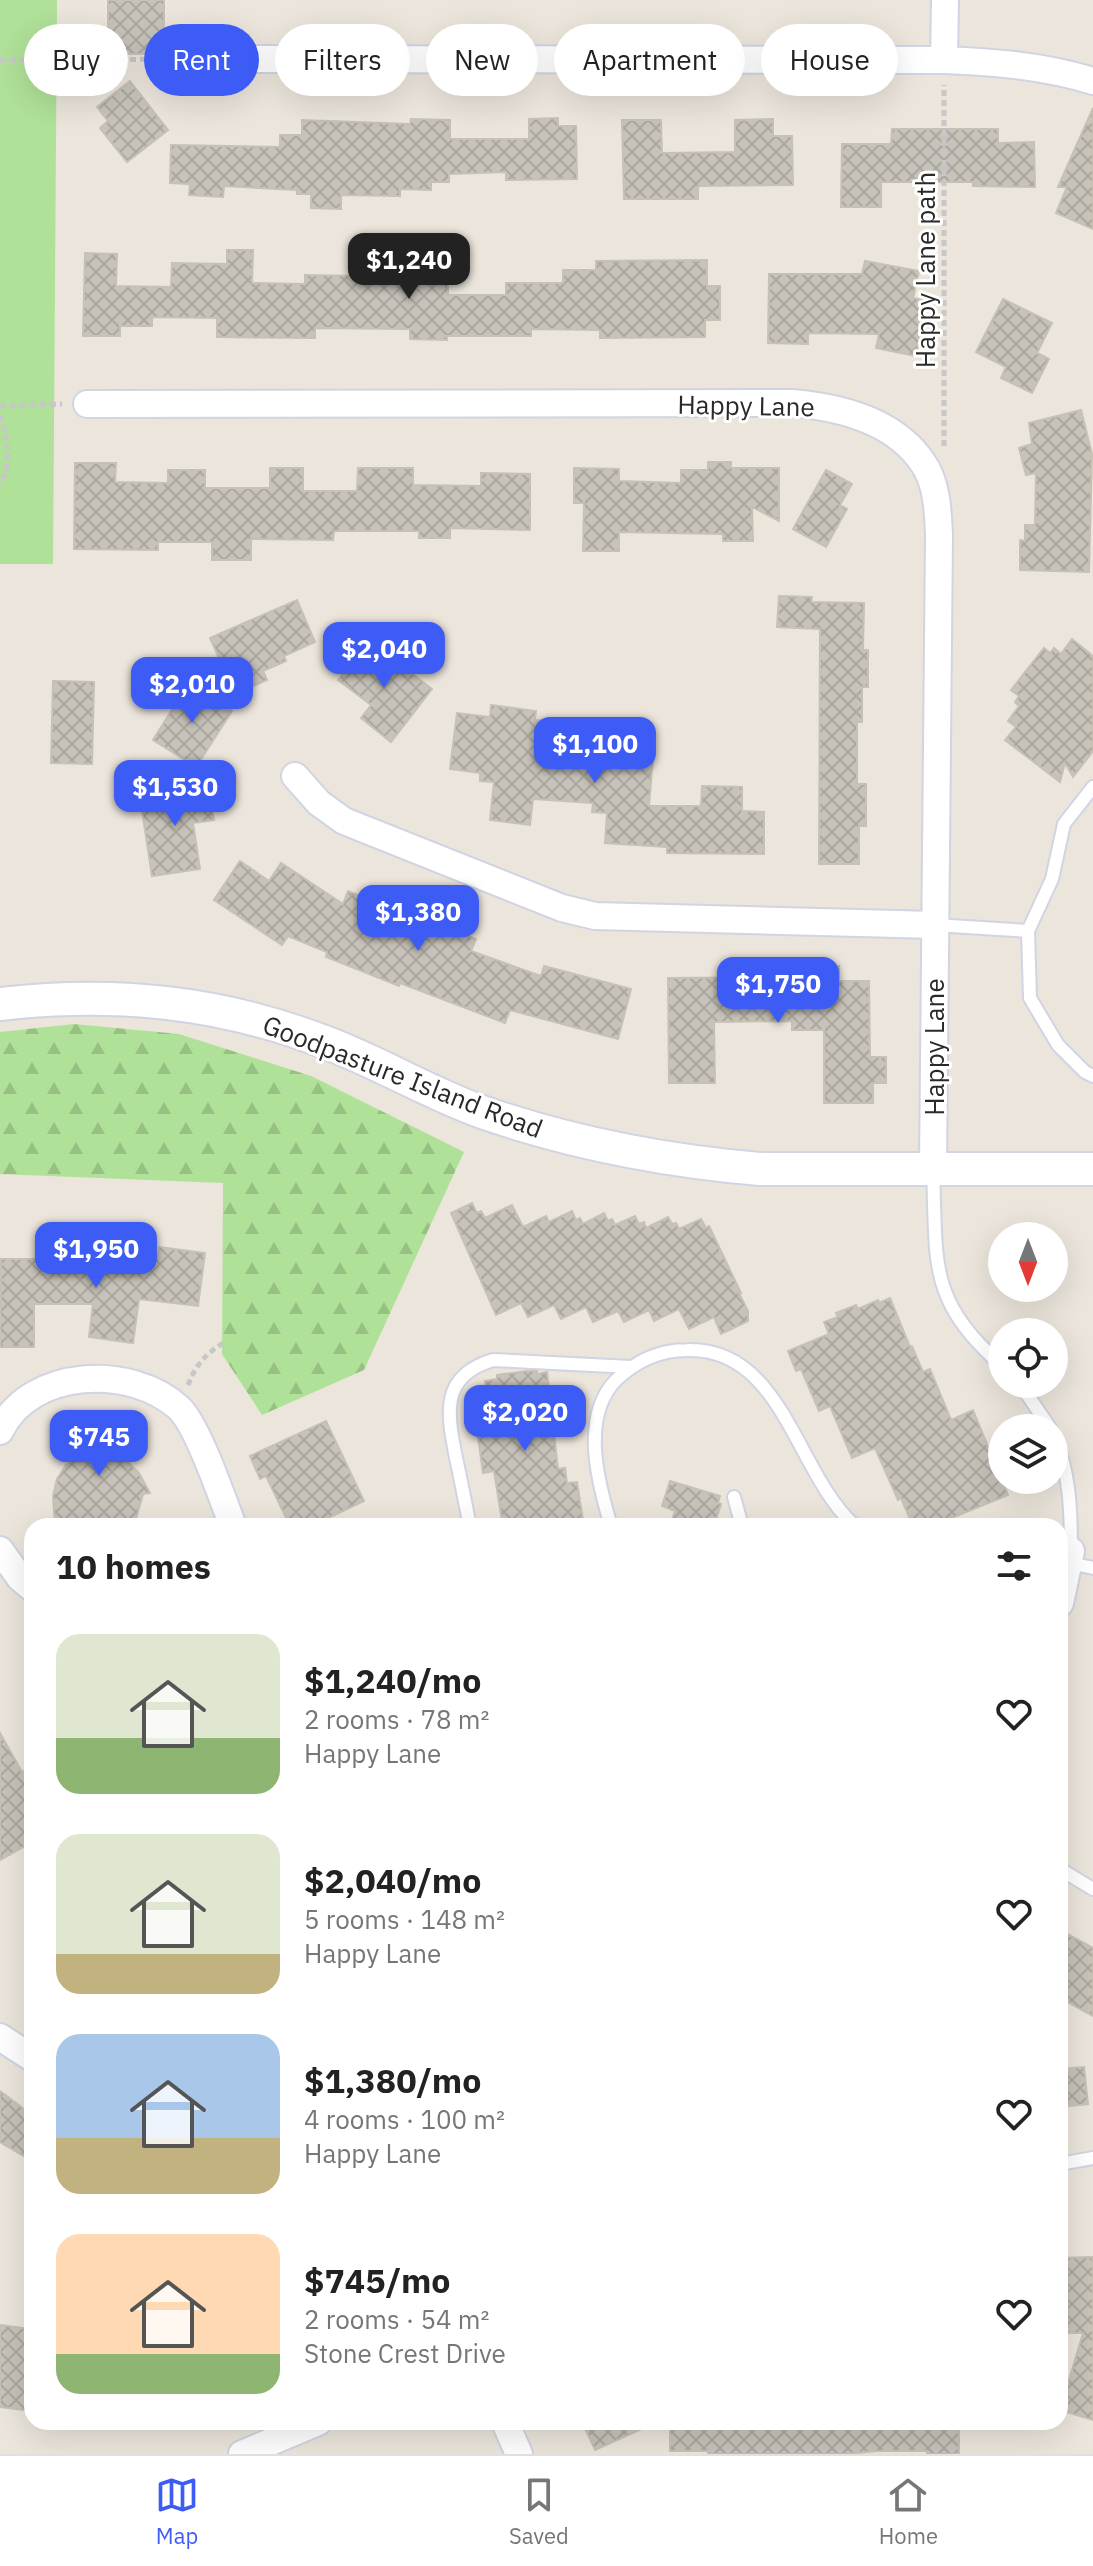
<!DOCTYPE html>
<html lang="en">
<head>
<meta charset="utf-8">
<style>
  :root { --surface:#fff; --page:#f6f6f6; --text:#222; --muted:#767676; --line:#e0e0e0; --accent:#3d5cf6 }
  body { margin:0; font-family:"IBM Plex Sans",sans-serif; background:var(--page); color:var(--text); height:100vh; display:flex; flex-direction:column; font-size:30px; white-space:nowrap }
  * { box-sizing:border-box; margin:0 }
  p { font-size:26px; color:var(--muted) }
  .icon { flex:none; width:44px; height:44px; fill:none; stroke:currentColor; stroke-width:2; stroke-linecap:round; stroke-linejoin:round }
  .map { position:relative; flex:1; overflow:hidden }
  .drawer { position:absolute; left:24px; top:1518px; width:1044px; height:912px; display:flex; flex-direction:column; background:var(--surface); border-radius:24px; box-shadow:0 8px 32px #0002 }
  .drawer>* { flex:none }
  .banner { position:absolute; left:24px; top:24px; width:1046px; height:72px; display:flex; gap:16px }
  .needle { width:52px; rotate:180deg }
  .tools { position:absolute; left:988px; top:1222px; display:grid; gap:16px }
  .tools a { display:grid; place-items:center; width:80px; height:80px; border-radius:50%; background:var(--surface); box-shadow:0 8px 32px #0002; font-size:40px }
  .price { position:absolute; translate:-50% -68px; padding:0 18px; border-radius:16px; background:var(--accent); color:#fff; font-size:26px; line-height:52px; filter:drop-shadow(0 2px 4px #0008) }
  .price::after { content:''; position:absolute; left:50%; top:48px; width:24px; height:18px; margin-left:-12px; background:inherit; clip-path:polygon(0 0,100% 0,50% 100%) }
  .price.selected { background:#222; color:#fff }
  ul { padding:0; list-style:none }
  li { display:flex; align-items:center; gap:24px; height:200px; padding:0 32px }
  li span { display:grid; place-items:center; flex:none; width:224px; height:160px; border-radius:24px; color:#555 }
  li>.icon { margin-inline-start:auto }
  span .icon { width:96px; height:96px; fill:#fffc; stroke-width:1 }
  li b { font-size:34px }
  h2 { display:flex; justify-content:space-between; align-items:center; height:96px; padding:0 32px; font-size:34px }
  .chip { padding:0 28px; border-radius:36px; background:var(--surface); box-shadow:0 8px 32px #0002; font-size:28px; line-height:72px }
  .chip.selected { background:var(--accent); color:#fff }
  .tab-bar { display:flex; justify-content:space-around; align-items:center; height:112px; border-top:2px solid var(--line); background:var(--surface); font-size:22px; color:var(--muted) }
  .tab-bar a { display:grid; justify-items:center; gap:4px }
  .tab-bar .selected { color:var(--accent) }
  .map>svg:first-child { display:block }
  .forest { fill:url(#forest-firs) }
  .park { fill:#b0e198 }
  .building { fill:url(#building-cross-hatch); stroke:#c7c1b5; stroke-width:2 }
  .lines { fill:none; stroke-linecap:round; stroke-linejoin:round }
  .service-casing { stroke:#d1d4e2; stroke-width:16 }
  .minor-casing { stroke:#d1d4e2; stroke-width:30 }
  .tertiary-casing { stroke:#d1d4e2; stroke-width:36 }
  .path { stroke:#c7c7c7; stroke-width:5; stroke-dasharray:6 4; stroke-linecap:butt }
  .service { stroke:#fff; stroke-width:12 }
  .minor { stroke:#fff; stroke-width:26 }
  .tertiary { stroke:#fff; stroke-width:32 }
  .labels { text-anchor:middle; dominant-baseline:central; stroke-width:6; stroke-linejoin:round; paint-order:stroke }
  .street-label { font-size:26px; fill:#292929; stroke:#fff }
</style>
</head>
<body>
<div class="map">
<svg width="1093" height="2454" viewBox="0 0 1093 2454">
  <defs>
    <pattern id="forest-firs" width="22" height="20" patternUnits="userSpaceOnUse" patternTransform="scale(2)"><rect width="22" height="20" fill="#b0e198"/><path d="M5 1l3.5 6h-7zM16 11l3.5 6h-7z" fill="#97c183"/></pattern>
    <pattern id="building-cross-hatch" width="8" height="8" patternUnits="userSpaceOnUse" patternTransform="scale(2)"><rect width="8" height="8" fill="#c7c3ba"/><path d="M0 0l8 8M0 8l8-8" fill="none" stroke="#aba8a0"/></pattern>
  </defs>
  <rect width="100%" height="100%" fill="#ebe5db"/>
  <!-- forest -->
  <path class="forest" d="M74,1024L179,1034L311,1076L464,1152L364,1370L262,1415L222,1354L223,1183L0,1174V1032Z"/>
  <!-- park -->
  <path class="park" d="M0,0H57L53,564H0Z"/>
  <!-- building -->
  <path class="building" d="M108,0H164V54H108Z
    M130,81L168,130L127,162L100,128L108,121L97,107Z
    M1093,108V229L1056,213L1067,187H1058Z
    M558,118V126H576L577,179L506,180V172L449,174V182H431V190L400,189V196L341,195V209L311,208V194H297V190L224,186L223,197L189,195L190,184L170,183L171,145L280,147V135H302V120L410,124L411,119L450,120V139H529V119Z
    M773,119V136H792L793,185L698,186V199H624L622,120H661L662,153L735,152V120Z
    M892,129H998V143L1034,142L1035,187L973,186V182H881V207H841L842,144H891Z
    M227,250H253L252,283L305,284V275L359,276V261H400V269L448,270V295H506V283H563V270H596V261L707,260V286H720V320H705V337L600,338V330L531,329V336H447V340L410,339V329L315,328V338L217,337V318L152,317V326H120V336H83L85,253L117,254L116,286L171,287L172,263L227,264Z
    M865,261L919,271L913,298L927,301L916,356L876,348L879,334L808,333V344L768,343L769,274H862Z
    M1003,299L1052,323L1037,353L1049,359L1032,393L1001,378L1006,367L976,352Z
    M1081,410L1092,454L1089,572L1020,570V540L1025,541V525H1035L1036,473L1026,475L1019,448L1032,444L1029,423Z
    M708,462H731V468H779V521L752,507L753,541H723V534L619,532V551H583L584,503H574V468L619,469V481L681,483V470H708Z
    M75,463H116L115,482L168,483V470H205V488H270V468H303V491H357L358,468H413V485L481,486V473L530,474V530L450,528V538H419V531H334L333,540L251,539V560H212V542H158V550L74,549Z
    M826,470L852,484L840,505L847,509L826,547L793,529Z
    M779,596L812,597L811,602L864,603L863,650H868V687H862V722H857V784H866V826H859V864H819L820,629L777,627Z
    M297,600L315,642L284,656L286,661L263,671L267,680L235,694L210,638Z
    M1072,639L1093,656V751L1073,777L1065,763L1060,782L1005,740L1016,727L1008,721L1019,706L1015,702L1019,696L1011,690L1044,648L1050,653L1054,648L1061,654Z
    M368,640L432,689L391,742L361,718L371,705L338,680Z
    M53,681L94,682L92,764L51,763Z
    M188,684L232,711L196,767L153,740Z
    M491,705L536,711L535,720L595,724L593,751H604V754L653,758L649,806H701L702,786L742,787V811L764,812V854L667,853V847L605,843L607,813L592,812L593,803L533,799L530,825L490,820L494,782L480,781V773L450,769L457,713L490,717Z
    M208,785L214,820L193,823L200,869L152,876L140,797Z
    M240,861L269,881L281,863L343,904L348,891L443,929L444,927L476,939L471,951L541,976L544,966L631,989L618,1039L510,1010L505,1023L400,983L399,986L326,957L327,952L288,936L282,945L214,900Z
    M812,966H839V981H869L870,1057H886V1083H873V1103H824V1030H792V1021L714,1022L715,1083H669L668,978L812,977Z
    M472,1203L477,1213L481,1211L485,1218L512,1205L523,1227L546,1216L549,1222L572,1211L576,1220L580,1218L583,1224L604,1213L608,1221L612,1219L615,1225L635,1216L639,1224L644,1222L646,1228L668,1217L672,1224L676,1223L679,1229L701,1219L706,1228L709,1226L741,1293H739L748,1311V1321L721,1334L714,1317L689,1329L679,1309L654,1321L649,1310L624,1322L618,1311L593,1322L586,1307L561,1319L554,1305L528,1317L521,1303L496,1315L451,1213Z
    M159,1247L205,1253L198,1306L139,1299L133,1343L89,1337L93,1304H34V1347H0L1,1259H99L100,1248L158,1256Z
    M890,1298L910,1347L912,1346L923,1372L930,1369L951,1420L973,1410L1008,1495L932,1526H913L901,1498L898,1500L875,1448L852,1458L830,1406L819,1411L801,1369L796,1371L788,1351L829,1334L824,1322L838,1317L836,1313L856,1305L858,1309L878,1300L879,1303Z
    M528,1371H537V1374L547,1372L558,1469L565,1468L567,1483L577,1482L584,1526H510L509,1520L502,1521L494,1471L483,1473L477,1430H482L477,1391L486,1390L485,1381L497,1379V1375Z
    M99,1417L122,1420L137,1426L119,1453L139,1473L150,1493L143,1494L134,1526H55L53,1496L57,1479L66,1465L81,1454L68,1421Z
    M326,1421L364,1501L328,1518L327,1526H290L266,1476L260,1479L250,1456Z
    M670,1481L720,1496L718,1503L721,1504L714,1526H670L675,1511L662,1506Z
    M0,1733L22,1772L32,1766V1842L0,1860Z
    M1060,1930L1093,1948V2016L1060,1998Z
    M1084,2067L1088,2104L1060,2107V2069Z
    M0,2091L32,2115V2161L0,2142Z
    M1093,2257V2420L1060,2410L1083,2333H1060V2258Z
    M0,2325L31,2329L29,2345H32V2411L0,2407Z
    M582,2422H657L595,2450Z
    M670,2422H959V2454H927V2451H877L847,2454H708V2451H670Z"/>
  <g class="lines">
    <defs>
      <path id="service" d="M1093,787L1064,824L1052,879L1028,931L1030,998L1058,1045L1085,1072L1093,1076
        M935,925L1028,931
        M933,1171C937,1264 927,1299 1002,1366
        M1020,1384L1050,1428
        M1054,1436C1070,1472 1071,1512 1071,1551H1067
        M734,1497L742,1526
        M470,1526C465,1503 461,1480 456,1458C447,1413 440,1376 493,1360L631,1367
        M611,1526C598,1483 580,1417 616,1380C636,1361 660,1350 687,1350C783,1347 796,1474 855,1526
        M1069,1563L1093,1568
        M1060,1869L1093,1889
        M1060,2164L1093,2158"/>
      <path id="minor" d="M248,59L944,60C995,62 1044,66 1093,81
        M944,60L945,0
        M87,404L792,403C839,407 895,421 923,463C937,483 938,511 939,535L933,1169
        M295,776L319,803L344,821L562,908L595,916L935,925
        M0,1431C30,1368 131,1364 179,1408C198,1426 222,1498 233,1526
        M0,1550L20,1578L32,1588
        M1060,1603L1071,1551
        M0,2037L32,2058
        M505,2422L519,2454
        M242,2454L318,2422"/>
      <path id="tertiary" d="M0,1004C113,991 220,1001 327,1043C380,1063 429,1093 482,1112C571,1143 666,1161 760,1169H1093"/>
    </defs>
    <!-- service casing -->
    <use href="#service" class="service-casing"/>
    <!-- minor casing -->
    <use href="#minor" class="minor-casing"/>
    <!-- tertiary casing -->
    <use href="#tertiary" class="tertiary-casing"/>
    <!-- path -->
    <path class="path" d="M0,60L223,59
      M0,406L62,404
      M0,415C8,437 13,464 0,485
      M944,446V85
      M188,1385C196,1364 207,1352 227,1341"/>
    <!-- service -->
    <use href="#service" class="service"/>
    <!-- minor -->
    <use href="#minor" class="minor"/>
    <!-- tertiary -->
    <use href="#tertiary" class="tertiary"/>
  </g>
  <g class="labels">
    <!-- street labels -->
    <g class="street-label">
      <text transform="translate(925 270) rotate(-90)">Happy Lane path</text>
      <text transform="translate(746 405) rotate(1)">Happy Lane</text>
      <text transform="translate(934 1047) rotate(-90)">Happy Lane</text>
      <text transform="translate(403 1076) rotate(21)">Goodpasture Island Road</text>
    </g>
  </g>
</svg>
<div class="tools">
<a><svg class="needle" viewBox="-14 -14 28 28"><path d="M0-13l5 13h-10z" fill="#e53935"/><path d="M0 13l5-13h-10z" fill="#767676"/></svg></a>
<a><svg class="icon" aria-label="locate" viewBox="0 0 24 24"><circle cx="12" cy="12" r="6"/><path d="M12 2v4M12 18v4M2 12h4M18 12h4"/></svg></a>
<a><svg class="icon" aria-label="layers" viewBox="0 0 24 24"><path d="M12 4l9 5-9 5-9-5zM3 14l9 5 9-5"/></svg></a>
</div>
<b class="price selected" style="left:409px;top:301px">$1,240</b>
<b class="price" style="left:384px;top:690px">$2,040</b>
<b class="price" style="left:192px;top:725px">$2,010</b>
<b class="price" style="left:595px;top:785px">$1,100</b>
<b class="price" style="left:175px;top:828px">$1,530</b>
<b class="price" style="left:418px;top:953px">$1,380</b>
<b class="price" style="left:778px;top:1025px">$1,750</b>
<b class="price" style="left:96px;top:1290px">$1,950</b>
<b class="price" style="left:525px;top:1453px">$2,020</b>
<b class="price" style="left:99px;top:1478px">$745</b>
<div class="banner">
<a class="chip">Buy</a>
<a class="chip selected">Rent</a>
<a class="chip">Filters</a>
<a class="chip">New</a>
<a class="chip">Apartment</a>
<a class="chip">House</a>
</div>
<section class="drawer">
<h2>10 homes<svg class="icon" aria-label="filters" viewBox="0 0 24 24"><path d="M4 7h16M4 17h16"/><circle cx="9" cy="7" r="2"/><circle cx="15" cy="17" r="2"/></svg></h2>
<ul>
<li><span style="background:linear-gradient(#dfe7d0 65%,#8fb573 0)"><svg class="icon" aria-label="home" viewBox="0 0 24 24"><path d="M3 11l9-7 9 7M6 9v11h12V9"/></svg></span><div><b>$1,240/mo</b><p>2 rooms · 78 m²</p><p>Happy Lane</p></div><svg class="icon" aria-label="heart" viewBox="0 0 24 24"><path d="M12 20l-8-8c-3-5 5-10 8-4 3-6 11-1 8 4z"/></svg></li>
<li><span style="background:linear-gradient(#dfe7d0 75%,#c2b280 0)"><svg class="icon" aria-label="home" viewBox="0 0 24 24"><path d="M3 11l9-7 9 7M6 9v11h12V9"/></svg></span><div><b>$2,040/mo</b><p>5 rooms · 148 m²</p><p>Happy Lane</p></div><svg class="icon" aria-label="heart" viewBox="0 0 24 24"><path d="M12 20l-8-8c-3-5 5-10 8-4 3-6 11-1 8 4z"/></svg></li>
<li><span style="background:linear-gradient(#a9c7e8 65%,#c2b280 0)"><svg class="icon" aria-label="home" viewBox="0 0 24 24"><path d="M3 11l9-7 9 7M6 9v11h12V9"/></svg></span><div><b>$1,380/mo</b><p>4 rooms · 100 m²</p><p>Happy Lane</p></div><svg class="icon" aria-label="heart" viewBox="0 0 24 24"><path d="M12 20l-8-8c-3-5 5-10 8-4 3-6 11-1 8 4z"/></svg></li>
<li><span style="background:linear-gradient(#ffd9b3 75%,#8fb573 0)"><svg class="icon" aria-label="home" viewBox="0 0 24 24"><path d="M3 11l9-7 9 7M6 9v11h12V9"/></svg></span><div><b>$745/mo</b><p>2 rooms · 54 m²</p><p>Stone Crest Drive</p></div><svg class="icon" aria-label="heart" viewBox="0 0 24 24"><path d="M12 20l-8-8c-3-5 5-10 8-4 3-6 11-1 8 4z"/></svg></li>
</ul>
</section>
</div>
<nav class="tab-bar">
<a class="selected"><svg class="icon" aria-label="map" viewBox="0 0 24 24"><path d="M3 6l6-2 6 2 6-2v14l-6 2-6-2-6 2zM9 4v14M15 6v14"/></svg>Map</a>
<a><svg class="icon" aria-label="saved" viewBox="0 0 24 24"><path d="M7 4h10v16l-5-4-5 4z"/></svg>Saved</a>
<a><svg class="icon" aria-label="home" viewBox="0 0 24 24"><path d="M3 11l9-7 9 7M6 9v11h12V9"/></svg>Home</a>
</nav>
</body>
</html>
